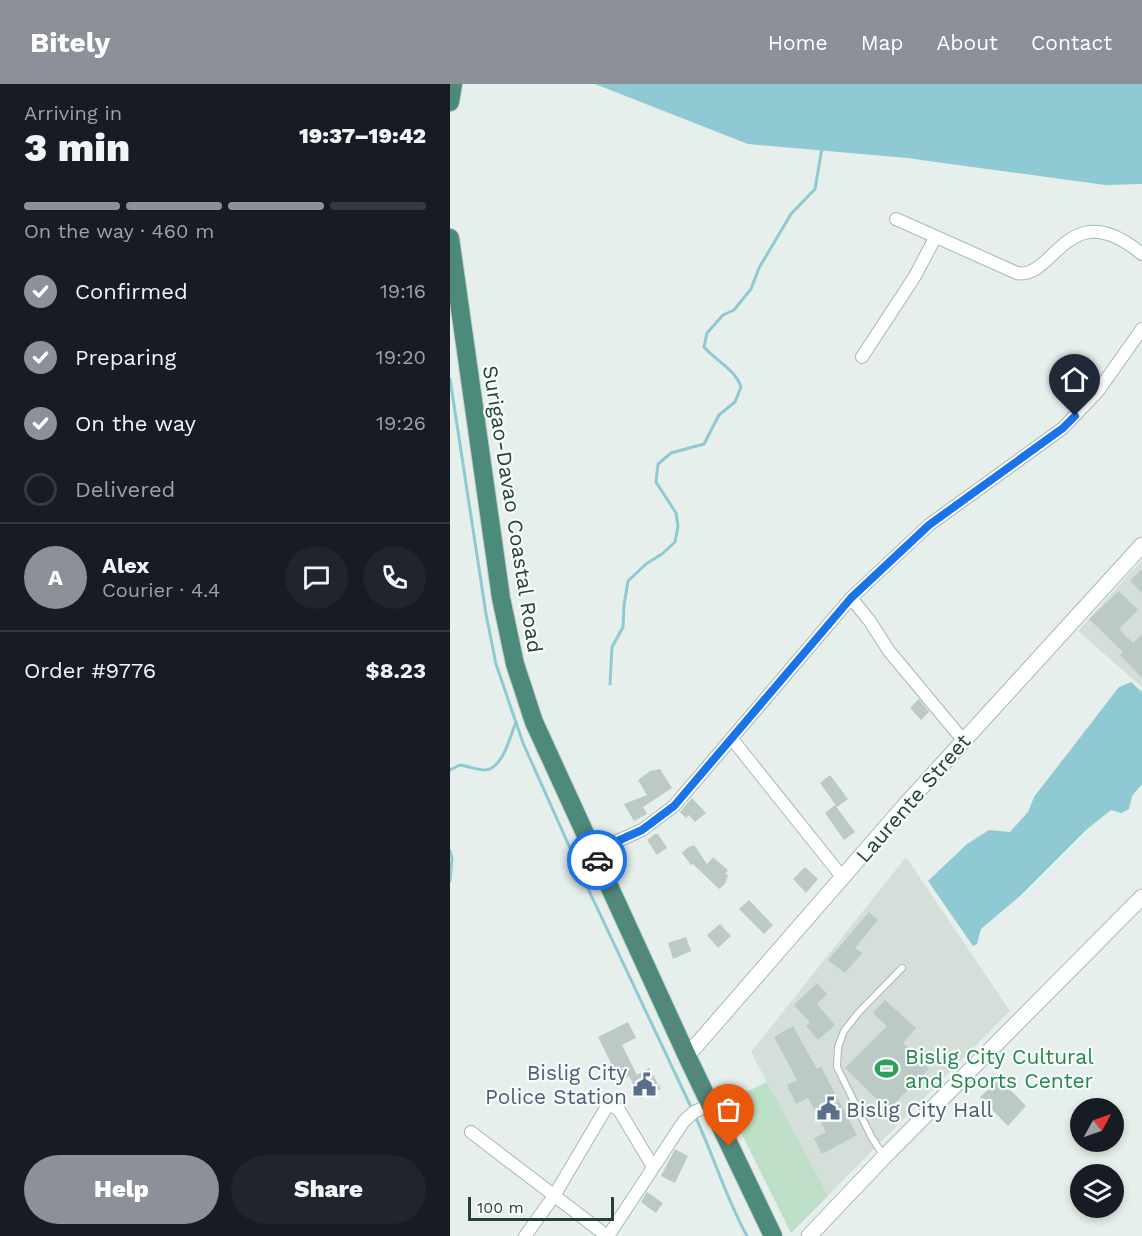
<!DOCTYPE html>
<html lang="en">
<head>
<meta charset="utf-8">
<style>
  :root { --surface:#171b24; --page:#20242c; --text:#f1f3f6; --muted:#9ea1a6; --line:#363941; --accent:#8c9099 }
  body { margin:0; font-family:"Work Sans",sans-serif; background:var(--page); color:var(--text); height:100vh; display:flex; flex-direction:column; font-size:22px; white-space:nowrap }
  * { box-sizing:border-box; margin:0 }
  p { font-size:20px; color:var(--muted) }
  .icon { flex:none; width:33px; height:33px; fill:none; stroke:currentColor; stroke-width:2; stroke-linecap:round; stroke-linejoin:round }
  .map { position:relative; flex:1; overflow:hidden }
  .side { display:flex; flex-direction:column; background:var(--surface); width:450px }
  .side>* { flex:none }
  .needle { width:39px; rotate:50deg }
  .fabs { position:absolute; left:620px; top:1014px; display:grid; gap:12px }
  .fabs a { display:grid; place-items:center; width:54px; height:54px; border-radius:50%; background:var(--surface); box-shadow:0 3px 9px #0003; font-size:30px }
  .scale { position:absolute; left:18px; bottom:15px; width:146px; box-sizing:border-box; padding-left:6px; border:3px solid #24423a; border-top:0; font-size:16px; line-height:21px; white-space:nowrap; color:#24423a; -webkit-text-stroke:4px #f7fbf9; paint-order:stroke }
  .pin { position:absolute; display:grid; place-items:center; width:51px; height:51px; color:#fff; margin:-62px -26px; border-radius:50% 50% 50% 0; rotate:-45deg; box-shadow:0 0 6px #0007 }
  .pin .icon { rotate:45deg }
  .courier { position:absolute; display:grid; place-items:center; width:60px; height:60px; margin:-30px; border:4px solid #1a73e8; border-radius:50%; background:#fff; color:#222; box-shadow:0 2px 8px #0007 }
  .overview em { font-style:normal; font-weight:800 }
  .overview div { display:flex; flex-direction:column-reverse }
  .overview { display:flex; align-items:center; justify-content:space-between; height:102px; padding:0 24px }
  h1 { font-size:39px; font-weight:800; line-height:45px }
  .bar { display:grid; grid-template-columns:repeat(4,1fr); gap:9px 6px; align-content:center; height:72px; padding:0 24px }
  .bar i { height:8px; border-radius:4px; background:var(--line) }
  .bar .active { background:var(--accent) }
  .bar p { grid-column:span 4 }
  .line { display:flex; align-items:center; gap:15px; padding:0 24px; border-top:2px solid var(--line) }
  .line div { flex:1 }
  .round { display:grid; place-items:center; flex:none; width:63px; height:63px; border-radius:32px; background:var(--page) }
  ol { padding:0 24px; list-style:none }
  li { display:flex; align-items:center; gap:18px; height:66px }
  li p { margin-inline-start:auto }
  li .icon { padding:6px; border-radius:50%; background:var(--accent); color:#fff; stroke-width:4 }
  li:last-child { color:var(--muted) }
  li i { width:33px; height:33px; border:3px solid var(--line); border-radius:50% }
  .button { display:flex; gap:12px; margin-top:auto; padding:12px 24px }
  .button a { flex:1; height:69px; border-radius:36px; background:var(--accent); color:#fff; font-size:24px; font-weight:800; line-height:69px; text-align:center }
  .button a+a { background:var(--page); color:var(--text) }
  header { display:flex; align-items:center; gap:36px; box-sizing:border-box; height:84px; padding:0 30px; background:var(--accent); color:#fff }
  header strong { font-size:28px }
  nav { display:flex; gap:33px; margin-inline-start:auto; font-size:21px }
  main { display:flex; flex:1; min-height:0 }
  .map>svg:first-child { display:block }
  .built { fill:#d4dfda }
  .green { fill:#bfe0c8 }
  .water { fill:#8ec9d4 }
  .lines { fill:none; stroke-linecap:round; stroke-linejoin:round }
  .stream { stroke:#8ec9d4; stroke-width:3 }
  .building { fill:#bbcac4 }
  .service-casing { stroke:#a8b8b2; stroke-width:8 }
  .minor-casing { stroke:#a8b8b2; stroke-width:14 }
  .tertiary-casing { stroke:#a8b8b2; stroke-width:17 }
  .trunk-casing { stroke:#c2cac8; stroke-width:20 }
  .service { stroke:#fff; stroke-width:6 }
  .minor { stroke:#fff; stroke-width:12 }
  .tertiary { stroke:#fff; stroke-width:15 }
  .trunk { stroke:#4c8a7c; stroke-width:18 }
  .done { stroke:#687f78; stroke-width:6; stroke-dasharray:0 10.8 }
  .route { stroke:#1a73e8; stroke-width:8 }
  .labels { text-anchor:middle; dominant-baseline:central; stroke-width:4.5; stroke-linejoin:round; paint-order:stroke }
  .street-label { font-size:21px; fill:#24423a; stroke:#f7fbf9 }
  .leisure-label { font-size:21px; fill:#27864d; stroke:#f7fbf9; text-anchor:start }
  .service-label { font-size:21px; fill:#4e5e75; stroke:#f7fbf9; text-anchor:end }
</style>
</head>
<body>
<header>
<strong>Bitely</strong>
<nav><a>Home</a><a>Map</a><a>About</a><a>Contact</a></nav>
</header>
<main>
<section class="side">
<div class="overview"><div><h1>3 min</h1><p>Arriving in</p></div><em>19:37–19:42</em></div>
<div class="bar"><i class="active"></i><i class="active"></i><i class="active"></i><i></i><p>On the way · 460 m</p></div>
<ol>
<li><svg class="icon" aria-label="check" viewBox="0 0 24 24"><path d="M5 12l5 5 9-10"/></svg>Confirmed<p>19:16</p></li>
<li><svg class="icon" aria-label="check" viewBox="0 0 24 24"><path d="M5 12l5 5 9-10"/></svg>Preparing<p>19:20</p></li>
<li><svg class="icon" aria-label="check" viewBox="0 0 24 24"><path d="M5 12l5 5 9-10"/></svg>On the way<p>19:26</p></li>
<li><i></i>Delivered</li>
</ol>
<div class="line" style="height:108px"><b class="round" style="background:var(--accent);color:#fff">A</b><div><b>Alex</b><p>Courier · 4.4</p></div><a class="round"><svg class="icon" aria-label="chat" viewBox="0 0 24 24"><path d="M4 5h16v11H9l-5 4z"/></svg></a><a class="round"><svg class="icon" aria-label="phone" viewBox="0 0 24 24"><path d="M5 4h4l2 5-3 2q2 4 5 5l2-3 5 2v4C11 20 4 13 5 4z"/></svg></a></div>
<div class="line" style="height:78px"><div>Order #9776</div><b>$8.23</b></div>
<div class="button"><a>Help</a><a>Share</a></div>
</section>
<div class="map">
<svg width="692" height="1152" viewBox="0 0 692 1152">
  <rect width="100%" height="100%" fill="#e6efeb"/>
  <g class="built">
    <polygon points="692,476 692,603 628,547"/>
    <polygon points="456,773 560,927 341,1149 276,1018 317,998 301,968"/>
  </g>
  <polygon class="green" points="317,998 378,1112 341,1149 276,1018"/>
  <g class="water">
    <polygon points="145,0 692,0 692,100 655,101 457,74 298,60"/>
    <polygon points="681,598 692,608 692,700 682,712 679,725 671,729 661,726 636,746 570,812 531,845 527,860 523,862 478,797 517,760 539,746 560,748 578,728 584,713 669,603"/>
  </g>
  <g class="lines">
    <g class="stream">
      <polyline points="0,295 36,530 46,580 73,659 141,811 241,1023"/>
      <path d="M160,600L162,563L173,543L174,521L178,497L196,480L212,470L225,458L228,442L226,429L206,398L208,380L221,369L254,360L269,331L285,318L291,303C285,285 266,277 254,263L257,249L273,231L284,226L301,205L309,184L341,130L365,105L372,64"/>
      <path d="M0,686L10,681C18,682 27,686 35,686C53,685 60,652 66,638"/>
      <polyline points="0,767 2,774 0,797"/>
      <path d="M246,1034C264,1073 276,1114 297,1152"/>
    </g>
  </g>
  <g class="building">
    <polygon points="692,485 692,509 680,497"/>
    <polygon points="669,507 688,526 669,545 683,559 692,550 692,594 670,571 673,568 639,535"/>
    <polygon points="469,615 479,628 471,636 460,624"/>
    <polygon points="210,685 222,704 193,723 197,730 184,737 174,720 197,711 188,696 200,687"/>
    <polygon points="380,691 398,715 387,723 370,699"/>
    <polygon points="242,714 256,729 245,738 239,731 236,734 230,728"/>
    <polygon points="385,721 405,748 394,756 375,729"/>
    <polygon points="205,750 208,750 217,764 207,771 197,756"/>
    <polygon points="244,761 257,780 263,773 278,786 275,790 278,791 275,800 269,805 243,780 241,781 232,769 237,764"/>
    <polygon points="355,783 368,795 356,809 343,795"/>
    <polygon points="299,816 323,841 314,850 289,825"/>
    <polygon points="419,828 428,836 405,864 412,869 395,889 378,876"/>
    <polygon points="270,840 281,852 268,864 257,851"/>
    <polygon points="236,853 241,867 223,875 218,859"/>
    <polygon points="367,899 377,910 367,920 385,941 368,956 356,942 360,938 344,921"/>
    <polygon points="435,916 466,944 453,959 479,985 438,1026 395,984 437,942 423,929"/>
    <polygon points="178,938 186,954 172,961 187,991 199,984 211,1005 191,1015 179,992 170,997 148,953"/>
    <polygon points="343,942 367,985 371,983 407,1051 372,1070 364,1054 376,1048 358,1014 346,1020 337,1001 347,996 324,953"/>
    <polygon points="550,995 576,1022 558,1042 530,1013"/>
    <polygon points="225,1065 238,1072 225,1099 211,1092"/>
    <polygon points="197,1108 213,1119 206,1129 191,1118"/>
  </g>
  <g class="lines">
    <defs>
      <polyline id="service" points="434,1072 422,1054 387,983 388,963 394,947 409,928 452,884"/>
      <g id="minor">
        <path d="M446,135L567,189C605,196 617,108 692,170"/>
        <polyline points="412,273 465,192 485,154"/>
        <polyline points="401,514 419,536 439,567 513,656"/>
        <polyline points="282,655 393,794"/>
        <polyline points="143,768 192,746 224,722 401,514 479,441 613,344 648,307 692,245"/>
        <polyline points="21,1048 157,1152"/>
        <polyline points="75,1152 104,1112 156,1024 160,1021 169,1026 203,1083"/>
        <polyline points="158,1152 234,1037 244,1028 260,1021"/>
      </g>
      <g id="tertiary">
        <polyline points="237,972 457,719 692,461"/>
        <polyline points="359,1152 434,1073 692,813"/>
      </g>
      <g id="trunk">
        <polyline points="0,18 3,0"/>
        <polyline points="0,154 51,514 65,580 84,638 237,972 323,1152"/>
      </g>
    </defs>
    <use href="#service" class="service-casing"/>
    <use href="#minor" class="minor-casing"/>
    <use href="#tertiary" class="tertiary-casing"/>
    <use href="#trunk" class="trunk-casing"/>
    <use href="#service" class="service"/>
    <use href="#minor" class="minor"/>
    <use href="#tertiary" class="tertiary"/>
    <use href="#trunk" class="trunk"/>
  </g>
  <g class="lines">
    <polyline class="done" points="147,776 279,1062"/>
    <polyline class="route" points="147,776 143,768 192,746 224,722 401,514 479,441 613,344 625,332"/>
  </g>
  <defs>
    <symbol id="stadium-bare" viewBox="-9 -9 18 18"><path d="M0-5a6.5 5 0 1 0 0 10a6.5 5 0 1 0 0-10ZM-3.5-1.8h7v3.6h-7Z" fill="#2e9e5b" stroke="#f7fbf9" stroke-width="2.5" paint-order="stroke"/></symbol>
    <symbol id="civic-bare" viewBox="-9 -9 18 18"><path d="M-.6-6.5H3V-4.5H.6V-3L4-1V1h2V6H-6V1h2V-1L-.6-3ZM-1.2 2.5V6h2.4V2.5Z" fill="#5c6f8a" stroke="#f7fbf9" stroke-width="2.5" paint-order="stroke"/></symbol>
  </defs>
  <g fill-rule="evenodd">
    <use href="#stadium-bare" x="420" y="968" width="33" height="33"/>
    <use href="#civic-bare" x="178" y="984" width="33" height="33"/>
    <use href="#civic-bare" x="362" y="1008" width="33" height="33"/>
  </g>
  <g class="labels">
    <g class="street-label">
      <text transform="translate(63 425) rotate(81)">Surigao-Davao Coastal Road</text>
      <text transform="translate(463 714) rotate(-49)">Laurente Street</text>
    </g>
    <g class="leisure-label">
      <text x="455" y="972">Bislig City Cultural<tspan x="455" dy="24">and Sports Center</tspan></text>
    </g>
    <g class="service-label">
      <text x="177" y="988">Bislig City<tspan x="177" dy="24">Police Station</tspan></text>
      <text x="396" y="1025" text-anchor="start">Bislig City Hall</text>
    </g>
  </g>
</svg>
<div class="fabs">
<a><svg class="needle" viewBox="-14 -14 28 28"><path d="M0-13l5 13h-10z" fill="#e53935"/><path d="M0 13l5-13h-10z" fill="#9ea1a6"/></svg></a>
<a><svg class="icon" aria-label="layers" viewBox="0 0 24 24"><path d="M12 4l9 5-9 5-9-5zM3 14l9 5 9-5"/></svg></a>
</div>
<div class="scale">100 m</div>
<div class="pin" style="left:279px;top:1062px;background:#ea580c"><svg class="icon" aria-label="bag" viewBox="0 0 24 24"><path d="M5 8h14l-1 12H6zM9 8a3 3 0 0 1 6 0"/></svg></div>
<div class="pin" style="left:625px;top:332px;background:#1f2937"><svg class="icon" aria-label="home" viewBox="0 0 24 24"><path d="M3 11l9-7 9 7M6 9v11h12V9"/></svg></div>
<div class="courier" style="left:147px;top:776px"><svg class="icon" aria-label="car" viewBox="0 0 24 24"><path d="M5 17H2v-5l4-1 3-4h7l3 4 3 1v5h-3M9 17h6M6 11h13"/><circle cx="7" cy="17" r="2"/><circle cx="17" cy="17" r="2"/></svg></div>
</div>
</main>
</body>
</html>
